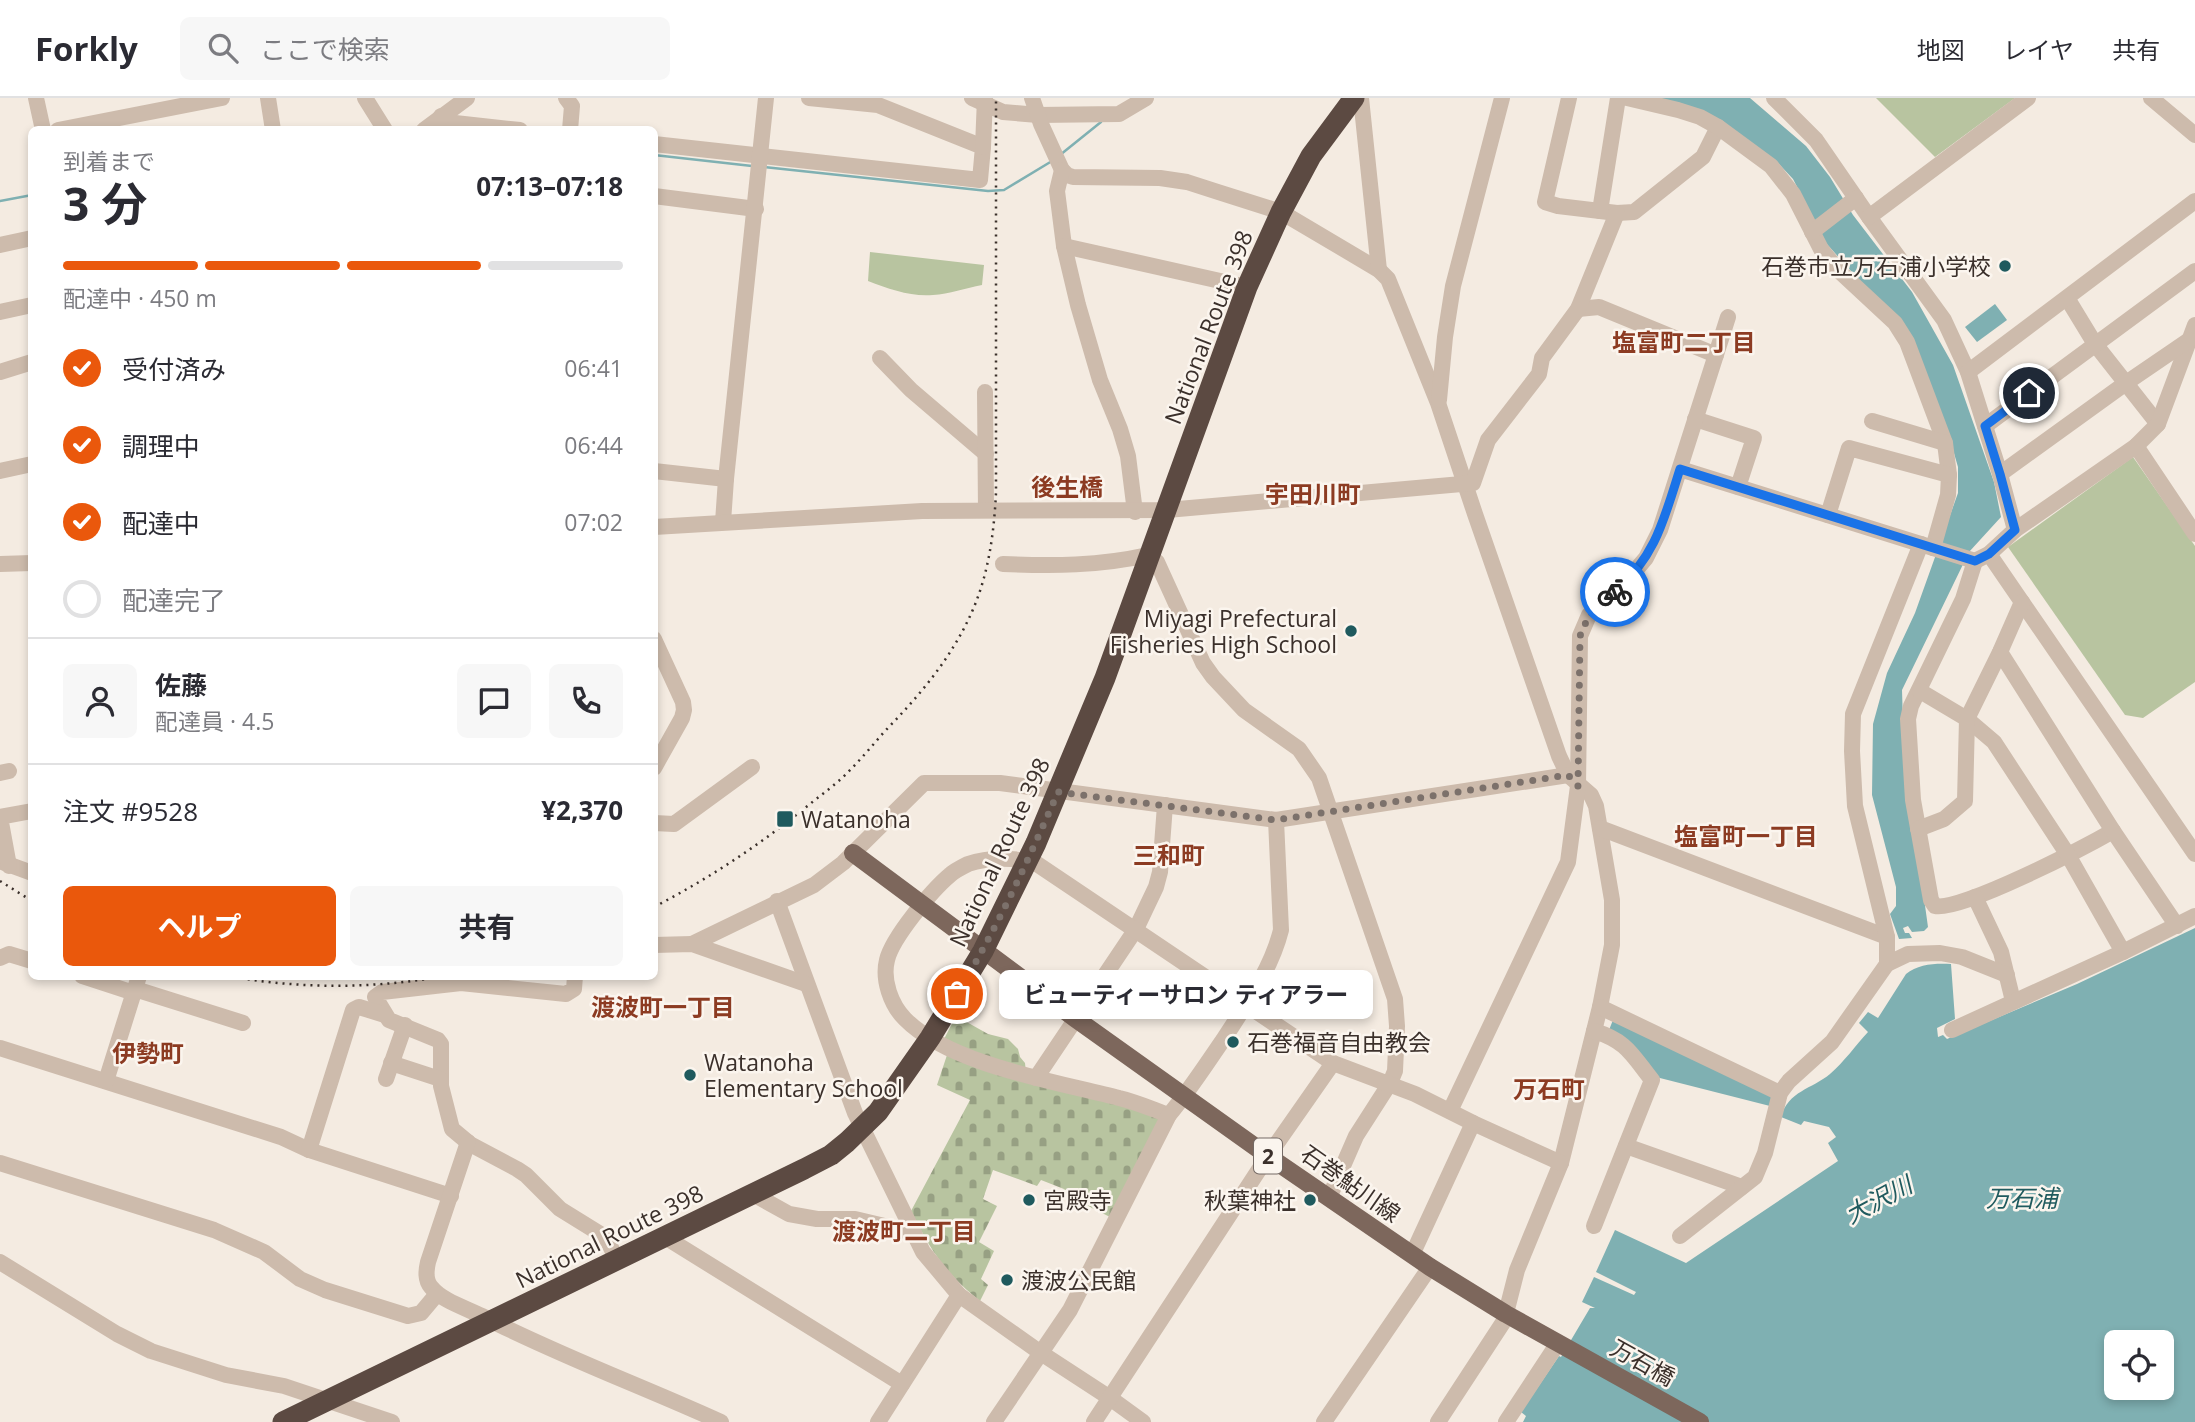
<!DOCTYPE html>
<html lang="ja">
<head>
<meta charset="utf-8">
<style>
  :root { --surface:#fff; --page:#f7f7f7; --text:#2b2b33; --muted:#7c7c81; --line:#e1e1e2; --accent:#ea580c }
  body { margin:0; font-family:"Open Sans","Noto Sans JP",sans-serif; background:var(--page); color:var(--text); height:100vh; display:flex; flex-direction:column; font-size:26px; white-space:nowrap }
  * { box-sizing:border-box; margin:0 }
  p { font-size:23px; color:var(--muted) }
  .icon { flex:none; width:38px; height:38px; fill:none; stroke:currentColor; stroke-width:2; stroke-linecap:round; stroke-linejoin:round }
  .map { position:relative; flex:1; overflow:hidden }
  .side { position:absolute; left:28px; top:28px; width:630px; height:854px; display:flex; flex-direction:column; background:var(--surface); border-radius:10px; box-shadow:0 4px 10px #0003 }
  .side>* { flex:none }
  .tools { position:absolute; left:2104px; top:1232px; display:grid; gap:14px }
  .tools a { display:grid; place-items:center; width:70px; height:70px; border-radius:10px; background:var(--surface); box-shadow:0 4px 10px #0003; font-size:35px }
  .pin { position:absolute; display:grid; place-items:center; width:60px; height:60px; color:#fff; margin:-30px; border:4px solid #fff; border-radius:50%; box-shadow:0 2px 7px #0007 }
  .courier { position:absolute; display:grid; place-items:center; width:70px; height:70px; margin:-35px; border:5px solid #1a73e8; border-radius:50%; background:#fff; color:#222; box-shadow:0 2px 9px #0007 }
  .bubble { position:absolute; height:49px; border-radius:10px; background:var(--surface); box-shadow:0 4px 10px #0003; font-size:23px; font-weight:700; line-height:49px; text-align:center }
  .head em { font-style:normal; font-weight:700 }
  .head div { display:flex; flex-direction:column-reverse }
  .head { display:flex; align-items:center; justify-content:space-between; height:119px; padding:0 35px }
  h1 { font-size:46px; font-weight:700; line-height:52px }
  .bar { display:grid; grid-template-columns:repeat(4,1fr); gap:10px 7px; align-content:center; height:84px; padding:0 35px }
  .bar i { height:9px; border-radius:5px; background:var(--line) }
  .bar .current { background:var(--accent) }
  .bar p { grid-column:span 4 }
  .line { display:flex; align-items:center; gap:18px; padding:0 35px; border-top:2px solid var(--line) }
  .line div { flex:1 }
  .round { display:grid; place-items:center; flex:none; width:74px; height:74px; border-radius:10px; background:var(--page) }
  ol { padding:0 35px; list-style:none }
  li { display:flex; align-items:center; gap:21px; height:77px }
  li p { margin-inline-start:auto }
  li .icon { padding:7px; border-radius:50%; background:var(--accent); color:#fff; stroke-width:4 }
  li:last-child { color:var(--muted) }
  li i { width:38px; height:38px; border:4px solid var(--line); border-radius:50% }
  .action { display:flex; gap:14px; margin-top:auto; padding:14px 35px }
  .action a { flex:1; height:80px; border-radius:10px; background:var(--accent); color:#fff; font-size:28px; font-weight:700; line-height:80px; text-align:center }
  .action a+a { background:var(--page); color:var(--text) }
  header { display:flex; align-items:center; gap:42px; box-sizing:border-box; height:98px; padding:0 35px; background:var(--surface); border-bottom:2px solid var(--line) }
  header strong { font-size:33px }
  nav { display:flex; gap:38px; margin-inline-start:auto; font-size:24px }
  .search { width:490px; height:63px; background:var(--page); display:flex; align-items:center; gap:18px; box-sizing:border-box; padding:0 24px; border-radius:10px; color:var(--muted); font-size:26px }
  .map>svg:first-child { display:block }
  .cemetery { fill:url(#cemetery-stones) }
  .green { fill:#b8c4a0 }
  .water { fill:#7fb0b2; fill-rule:evenodd }
  .lines { fill:none; stroke-linecap:round; stroke-linejoin:round }
  .stream { stroke:#7fb0b2; stroke-width:2.5 }
  .minor { stroke:#cdbbac; stroke-width:16 }
  .major { stroke:#7d675c; stroke-width:18 }
  .highway { stroke:#5c4a42; stroke-width:21 }
  .rail { stroke:#3b302b; stroke-width:2.5; stroke-dasharray:2 5; stroke-linecap:butt }
  .done { stroke:#7c716b; stroke-width:7; stroke-dasharray:0 12.6 }
  .route { stroke:#1a73e8; stroke-width:9 }
  .poi-dot { fill:#1f5a5e; stroke:#fbf5ee; stroke-width:2.5 }
  .labels { text-anchor:middle; dominant-baseline:central; stroke-width:5; stroke-linejoin:round; paint-order:stroke }
  .shield { fill:#fbf5ee; stroke:#756b66; stroke-width:2 }
  .shield-label { font-size:21px; font-weight:bold; fill:#3b302b }
  .poi-label { font-size:23px; fill:#3b302b; stroke:#fbf5ee; text-anchor:start }
  .street-label { font-size:23px; fill:#3b302b; stroke:#fbf5ee }
  .neighbourhood-label { font-size:24px; font-weight:bold; fill:#8c3b22; stroke:#fbf5ee }
  .water-label { font-size:24px; font-style:italic; fill:#1f5a5e; stroke:#fbf5ee }
</style>
</head>
<body>
<header>
<strong>Forkly</strong>
<div class="search"><svg class="icon" aria-label="search" viewBox="0 0 24 24"><circle cx="10" cy="10" r="6"/><path d="M15 15l6 6"/></svg>ここで検索</div>
<nav><a>地図</a><a>レイヤ</a><a>共有</a></nav>
</header>
<div class="map">
<svg width="2195" height="1324" viewBox="0 0 2195 1324">
  <defs>
    <pattern id="cemetery-stones" width="16" height="16" patternUnits="userSpaceOnUse" patternTransform="scale(1.75)"><rect width="16" height="16" fill="#b8c4a0"/><path d="M2 7V4a2 2 0 0 1 4 0v3zM10 15v-3a2 2 0 0 1 4 0v3z" fill="#97a083"/></pattern>
  </defs>
  <rect width="100%" height="100%" fill="#f4ebe1"/>
  <g class="cemetery">
    <polygon points="956,918 988,936 1008,941 1018,951 1020,959 1025,965 1026,975 943,943"/>
    <path d="M948,954L1163,1018L1112,1120L1062,1095L1064,1091L1041,1082L1037,1088L993,1072L983,1101L997,1108L979,1144L994,1153L981,1181L988,1187L980,1203C945,1175 931,1153 911,1113L970,1002L937,987Z"/>
  </g>
  <g class="green">
    <polygon points="1876,0 2015,0 1935,59"/>
    <path d="M870,154L984,167L982,187C966,190 949,196 933,197C911,199 889,191 868,183Z"/>
    <polygon points="2133,359 2195,448 2195,584 2143,620 2125,617 2008,449"/>
  </g>
  <g class="water">
    <polygon points="1659,0 1750,0 1806,48 1830,79 1853,117 1912,194 1953,267 1994,384 2001,419 1969,454 1902,592 1904,657 1928,829 1924,833 1912,834 1908,828 1903,830 1905,835 1909,835 1912,840 1899,841 1890,816 1896,808 1896,789 1872,697 1873,626 1887,575 1915,515 1958,395 1958,369 1949,338 1910,239 1817,135 1808,110 1793,81 1776,63"/>
    <polygon points="1995,206 2007,222 1977,244 1965,229"/>
    <path d="M2195,830V1324H1523L1526,1318L1521,1314L1559,1258L1561,1259L1590,1210H1595L1582,1204L1594,1179L1634,1197L1636,1194L1596,1174L1615,1132L1686,1165L1838,1063L1828,1045L1836,1039L1829,1029L1804,1023L1801,1027L1781,1019C1788,993 1812,991 1830,976C1844,964 1856,947 1868,934L1859,925L1868,914L1878,920L1906,876C1918,866 1936,865 1951,866L1955,921L1937,930L1938,939L1943,937L1947,941L2077,886ZM2116,1244H2161V1290H2116Z"/>
    <polygon points="1613,922 1774,996 1770,1008 1656,979 1609,932"/>
  </g>
  <g class="lines">
    <g class="stream">
      <polyline points="364,32 374,29"/>
      <polyline points="654,57 752,68"/>
      <polyline points="1060,57 1101,24"/>
      <polyline points="764,69 988,93 1004,92 1052,63"/>
      <polyline points="0,103 32,97"/>
    </g>
    <g class="minor">
      <polyline points="36,0 43,32"/>
      <polyline points="268,0 273,32"/>
      <polyline points="365,0 385,32"/>
      <polyline points="566,0 572,8 570,32"/>
      <polyline points="972,0 1003,14 1038,17 1119,16 1146,0"/>
      <polyline points="1032,0 1041,26 1062,72 1067,77 1073,79 1160,80 1187,84 1218,94 1281,114 1379,172 1388,181 1438,305 1475,416 1559,658 1568,677 1591,697 1596,708 1612,802 1612,847 1600,909 1561,1065 1517,1172 1504,1223 1438,1324"/>
      <polyline points="1361,0 1379,172"/>
      <polyline points="1569,0 1545,104 1558,108 1600,113 1617,115 1634,114 1703,59 1718,29"/>
      <polyline points="1627,0 1678,12 1700,19 1718,29 1771,68 1793,96 1821,151 1838,172 1895,225 1907,244 1945,345 1949,377 1948,397 1933,450"/>
      <polyline points="1774,0 1816,42 1869,119 1944,222 1968,274 2000,376 2015,432"/>
      <polyline points="2151,0 2195,37"/>
      <polyline points="441,18 455,25 520,32"/>
      <polyline points="58,32 222,0"/>
      <polyline points="424,32 467,0"/>
      <polyline points="654,46 980,82 983,49 878,7 809,0"/>
      <polyline points="983,49 985,0"/>
      <polyline points="1062,72 1057,93 1064,148 1078,207 1100,282 1120,331 1128,358 1135,414"/>
      <polyline points="654,98 756,111"/>
      <polyline points="1600,113 1618,0"/>
      <polyline points="1869,119 2028,0"/>
      <polyline points="1812,134 1856,100"/>
      <polyline points="0,147 32,140"/>
      <polyline points="1064,148 1247,189"/>
      <polyline points="2067,200 2095,246 2158,326"/>
      <polyline points="1578,211 1599,209 1716,257"/>
      <polyline points="0,214 32,207"/>
      <polyline points="880,260 911,292 986,356"/>
      <polyline points="0,274 32,264"/>
      <polyline points="1968,274 2195,103"/>
      <polyline points="985,294 986,412"/>
      <polyline points="1439,302 1445,239 1453,188 1502,0"/>
      <polyline points="1695,321 1754,340 1738,389"/>
      <polyline points="1872,323 1945,345"/>
      <polyline points="1985,328 2195,173"/>
      <polyline points="2136,348 2195,436"/>
      <polyline points="1680,371 1975,463 1989,456 2015,432 2136,348 2158,326 2195,227"/>
      <polyline points="0,373 32,366"/>
      <polyline points="654,373 726,381"/>
      <polyline points="2000,376 2126,285 2189,242"/>
      <polyline points="1828,417 1849,350 1949,377"/>
      <polyline points="723,424 726,381 766,0"/>
      <polyline points="654,429 922,413 1167,412 1473,385 1488,342 1539,276 1542,260 1578,211 1617,115"/>
      <polyline points="1989,456 2195,756"/>
      <path d="M1975,463L1963,501L1911,608L1908,621L1913,702L1931,802L1935,808C1960,814 2085,749 2113,733"/>
      <polyline points="0,466 32,465"/>
      <path d="M1003,466C1053,468 1099,468 1148,457L1157,464L1203,565L1213,579L1244,612L1299,651L1319,680L1395,901L1397,928L1395,973L1390,985L1356,1038L1329,1100"/>
      <polyline points="654,541 683,604 684,612 682,620 654,670"/>
      <polyline points="2000,554 2113,733 2177,828"/>
      <polyline points="1920,593 1967,621 1994,644 2068,757 2123,854"/>
      <polyline points="0,675 9,673"/>
      <polyline points="654,725 674,726 752,669"/>
      <polyline points="1600,730 1887,839"/>
      <polyline points="1918,731 1944,721 1965,703 1967,621 2000,554 2022,504"/>
      <polyline points="2,764 32,775"/>
      <polyline points="9,768 0,719 32,713"/>
      <polyline points="1975,799 2001,854 2013,903"/>
      <polyline points="777,803 855,1015 923,1154 959,1197 1041,1255 1110,1300 1143,1324"/>
      <polyline points="692,846 814,787 843,765 924,685 1000,685 1276,722 1568,677"/>
      <polyline points="654,847 692,846 806,886"/>
      <polyline points="0,860 9,856 32,863"/>
      <polyline points="1887,866 1908,856 1940,855 1962,859 2007,877"/>
      <polyline points="82,878 134,895"/>
      <polyline points="575,878 574,891 566,896 461,885 382,894 375,899 389,922 438,942 441,946 441,988 452,1031 470,1046 517,1071 526,1077 560,1111 602,1137 608,1143 617,1163"/>
      <polyline points="135,891 243,925"/>
      <polyline points="1600,909 1780,995"/>
      <polyline points="1952,932 2123,854 2195,818"/>
      <polyline points="0,950 281,1039 309,1052 451,1098"/>
      <polyline points="391,965 440,981"/>
      <polyline points="1036,980 1136,831 1156,789 1160,774 1165,707"/>
      <polyline points="386,981 405,927"/>
      <polyline points="106,983 139,878"/>
      <polyline points="1450,1013 1568,764 1578,688 1580,538 1589,517 1624,486 1646,460 1660,432 1728,219"/>
      <path d="M1169,1017C1152,1011 1136,1004 1119,1000C1058,984 950,967 905,921C891,907 882,882 887,862C892,840 932,792 950,777C954,773 962,769 968,766C988,759 1017,759 1037,766L1333,965L1415,996L1473,1025L1561,1065"/>
      <path d="M468,1044L428,1164C426,1173 425,1182 431,1189C442,1203 466,1210 482,1218C560,1258 642,1288 721,1324"/>
      <polyline points="1626,1048 1742,1089"/>
      <polyline points="309,1052 353,912 359,909 385,917"/>
      <polyline points="0,1065 214,1132 264,1154 300,1181 325,1192 408,1218 421,1215 437,1196"/>
      <polyline points="753,1096 789,1116 817,1121 855,1121 914,1135"/>
      <path d="M1594,1128L1652,982C1632,957 1627,943 1594,933"/>
      <polyline points="1680,1138 1755,1079 1765,1055 1780,995 1789,983 1832,944 1887,866 1887,839 1855,708 1852,653 1853,616 1921,446"/>
      <polyline points="665,1139 902,1286"/>
      <polyline points="1412,1157 1473,1025"/>
      <polyline points="0,1164 117,1236 151,1253 226,1277 284,1288 392,1324"/>
      <polyline points="878,1324 959,1197"/>
      <path d="M994,1324L1070,1212L1169,1017C1189,993 1205,968 1223,942C1245,908 1271,872 1281,832L1276,722"/>
      <polyline points="1094,1324 1268,1058 1333,965"/>
      <polyline points="1324,1324 1430,1169"/>
      <polyline points="1506,1324 1558,1245"/>
    </g>
    <polyline class="major" points="853,755 1076,921 1268,1058 1430,1169 1506,1216 1700,1324"/>
    <polyline class="highway" points="283,1324 804,1071 831,1057 847,1044 878,1014 930,940 983,853 1036,745 1105,580 1247,189 1281,114 1311,58 1354,0"/>
    <g class="rail">
      <polyline points="0,783 32,803"/>
      <path d="M654,809C708,781 758,748 805,710C817,700 830,691 842,680C857,666 871,649 885,633C921,596 954,557 974,509C989,473 994,434 996,395V0"/>
      <path d="M227,878C300,891 372,891 445,878"/>
    </g>
  </g>
  <g class="lines">
    <path class="done" d="M957,896C996,832 1028,763 1058,694L1276,722L1568,677L1578,688L1580,538L1589,517L1615,494"/>
    <path class="route" d="M1615,494C1656,458 1664,421 1680,371L1975,463L1989,456L2015,432L2000,376L1985,328L2029,295"/>
  </g>
  <g class="poi-dot">
    <circle cx="2005" cy="168" r="7"/>
    <circle cx="1351" cy="533" r="7"/>
    <rect x="776" y="712" width="18" height="18" rx="3.5"/>
    <circle cx="1233" cy="944" r="7"/>
    <circle cx="690" cy="977" r="7"/>
    <circle cx="1029" cy="1102" r="7"/>
    <circle cx="1310" cy="1102" r="7"/>
    <circle cx="1007" cy="1182" r="7"/>
  </g>
  <g class="labels">
    <rect class="shield" x="1254" y="1040.5" width="28" height="35" rx="5"/>
    <g class="shield-label">
      <text x="1268" y="1058">2</text>
    </g>
    <g class="poi-label">
      <text x="1991" y="168" text-anchor="end">石巻市立万石浦小学校</text>
      <text x="1337" y="520" text-anchor="end">Miyagi Prefectural<tspan x="1337" dy="26">Fisheries High School</tspan></text>
      <text x="801" y="721">Watanoha</text>
      <text x="1247" y="944">石巻福音自由教会</text>
      <text x="704" y="964">Watanoha<tspan x="704" dy="26">Elementary School</tspan></text>
      <text x="1043" y="1102">宮殿寺</text>
      <text x="1296" y="1102" text-anchor="end">秋葉神社</text>
      <text x="1021" y="1182">渡波公民館</text>
    </g>
    <g class="street-label">
      <text transform="translate(1208 229) rotate(-69)">National Route 398</text>
      <text transform="translate(999 754) rotate(-65)">National Route 398</text>
      <text transform="translate(1351 1085) rotate(35)">石巻鮎川線</text>
      <text transform="translate(609 1138) rotate(-26)">National Route 398</text>
      <text transform="translate(1643 1264) rotate(29)">万石橋</text>
    </g>
    <g class="neighbourhood-label">
      <text x="1684" y="243">塩富町二丁目</text>
      <text x="1067" y="388">後生橋</text>
      <text x="1313" y="395">宇田川町</text>
      <text x="1746" y="737">塩富町一丁目</text>
      <text x="1169" y="756">三和町</text>
      <text x="663" y="908">渡波町一丁目</text>
      <text x="148" y="954">伊勢町</text>
      <text x="1549" y="990">万石町</text>
      <text x="904" y="1132">渡波町二丁目</text>
    </g>
    <g class="water-label">
      <text x="2022" y="1099">万石浦</text>
      <text transform="translate(1878 1101) rotate(-28)">大沢川</text>
    </g>
  </g>
</svg>
<div class="tools">
<a><svg class="icon" aria-label="locate" viewBox="0 0 24 24"><circle cx="12" cy="12" r="6"/><path d="M12 2v4M12 18v4M2 12h4M18 12h4"/></svg></a>
</div>
<div class="pin" style="left:957px;top:896px;background:#ea580c"><svg class="icon" aria-label="bag" viewBox="0 0 24 24"><path d="M5 8h14l-1 12H6zM9 8a3 3 0 0 1 6 0"/></svg></div>
<div class="pin" style="left:2029px;top:295px;background:#1f2937"><svg class="icon" aria-label="home" viewBox="0 0 24 24"><path d="M3 11l9-7 9 7M6 9v11h12V9"/></svg></div>
<div class="courier" style="left:1615px;top:494px"><svg class="icon" aria-label="bike" viewBox="0 0 24 24"><circle cx="6" cy="16" r="4"/><circle cx="18" cy="16" r="4"/><path d="M6 16l4-8h5l3 8M10 8l3 8H6M13 5h3"/></svg></div>
<div class="bubble" style="left:999px;top:872px;width:374px">ビューティーサロン ティアラー</div>
<section class="side">
<div class="head"><div><h1>3 分</h1><p>到着まで</p></div><em>07:13–07:18</em></div>
<div class="bar"><i class="current"></i><i class="current"></i><i class="current"></i><i></i><p>配達中 · 450 m</p></div>
<ol>
<li><svg class="icon" aria-label="check" viewBox="0 0 24 24"><path d="M5 12l5 5 9-10"/></svg>受付済み<p>06:41</p></li>
<li><svg class="icon" aria-label="check" viewBox="0 0 24 24"><path d="M5 12l5 5 9-10"/></svg>調理中<p>06:44</p></li>
<li><svg class="icon" aria-label="check" viewBox="0 0 24 24"><path d="M5 12l5 5 9-10"/></svg>配達中<p>07:02</p></li>
<li><i></i>配達完了</li>
</ol>
<div class="line" style="height:126px"><a class="round"><svg class="icon" aria-label="person" viewBox="0 0 24 24"><circle cx="12" cy="8" r="4"/><path d="M4 21q1-7 8-7t8 7"/></svg></a><div><b>佐藤</b><p>配達員 · 4.5</p></div><a class="round"><svg class="icon" aria-label="chat" viewBox="0 0 24 24"><path d="M4 5h16v11H9l-5 4z"/></svg></a><a class="round"><svg class="icon" aria-label="phone" viewBox="0 0 24 24"><path d="M5 4h4l2 5-3 2q2 4 5 5l2-3 5 2v4C11 20 4 13 5 4z"/></svg></a></div>
<div class="line" style="height:91px"><div>注文 #9528</div><b>¥2,370</b></div>
<div class="action"><a>ヘルプ</a><a>共有</a></div>
</section>
</div>
</body>
</html>
